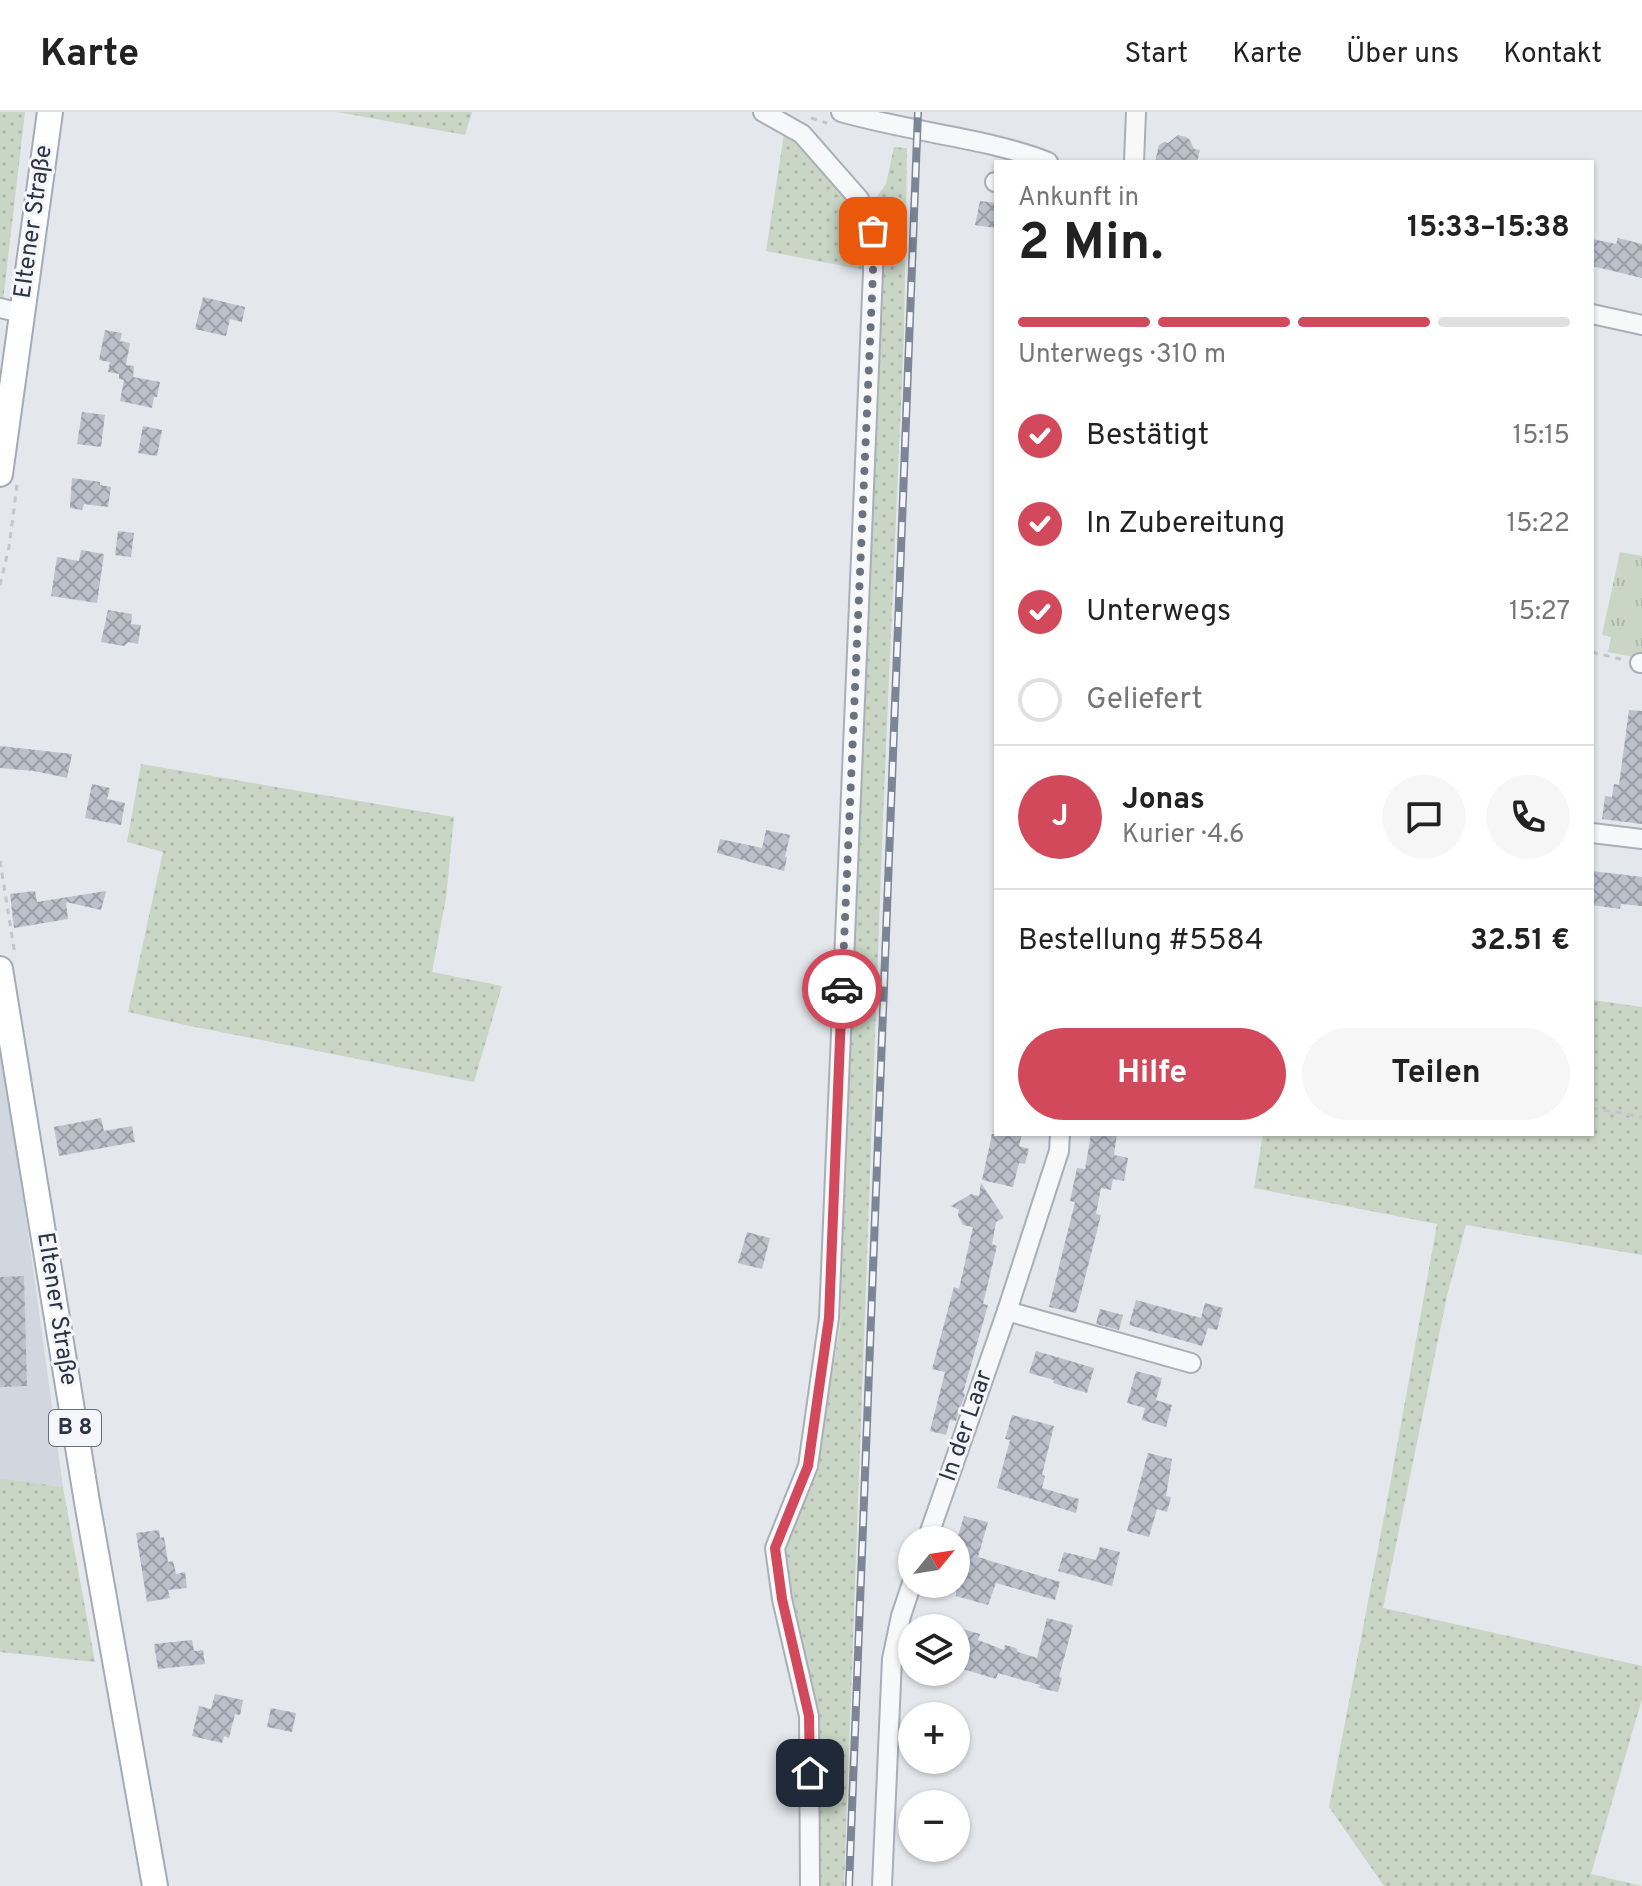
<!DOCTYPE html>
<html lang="de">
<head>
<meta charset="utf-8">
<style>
  :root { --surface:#fff; --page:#f6f6f6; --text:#222; --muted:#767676; --line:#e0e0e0; --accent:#d1495b }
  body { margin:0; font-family:Overpass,sans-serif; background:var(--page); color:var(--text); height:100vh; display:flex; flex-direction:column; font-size:30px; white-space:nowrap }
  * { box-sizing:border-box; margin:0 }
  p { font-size:26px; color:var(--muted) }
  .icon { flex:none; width:44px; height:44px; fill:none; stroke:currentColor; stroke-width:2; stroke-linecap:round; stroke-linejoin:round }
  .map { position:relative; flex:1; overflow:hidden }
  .details { position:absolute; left:994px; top:48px; width:600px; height:976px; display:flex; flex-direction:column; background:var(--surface); border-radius:0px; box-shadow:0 2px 6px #0004 }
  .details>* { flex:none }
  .needle { width:52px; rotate:60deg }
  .controls { position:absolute; left:898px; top:1414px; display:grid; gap:16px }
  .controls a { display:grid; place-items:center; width:72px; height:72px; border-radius:50%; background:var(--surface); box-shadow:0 2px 6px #0004; font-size:40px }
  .pin { position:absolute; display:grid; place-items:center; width:68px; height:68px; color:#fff; margin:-34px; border-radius:16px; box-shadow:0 4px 12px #0006 }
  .courier { position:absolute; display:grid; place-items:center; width:80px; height:80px; margin:-40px; border:6px solid #d1495b; border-radius:50%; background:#fff; color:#222; box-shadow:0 2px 10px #0007 }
  .headline em { font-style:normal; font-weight:700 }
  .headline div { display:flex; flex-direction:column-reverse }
  .headline { display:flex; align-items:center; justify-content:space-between; height:136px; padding:0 24px }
  h1 { font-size:52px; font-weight:700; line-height:60px }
  .bar { display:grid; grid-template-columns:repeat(4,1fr); gap:12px 8px; align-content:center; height:96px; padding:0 24px }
  .bar i { height:10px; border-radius:6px; background:var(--line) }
  .bar .selected { background:var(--accent) }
  .bar p { grid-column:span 4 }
  .line { display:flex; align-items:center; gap:20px; padding:0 24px; border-top:2px solid var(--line) }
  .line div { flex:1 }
  .round { display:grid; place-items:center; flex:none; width:84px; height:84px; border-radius:42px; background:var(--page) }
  ol { padding:0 24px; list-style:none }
  li { display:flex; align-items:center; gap:24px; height:88px }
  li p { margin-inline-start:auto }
  li .icon { padding:8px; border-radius:50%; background:var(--accent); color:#fff; stroke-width:4 }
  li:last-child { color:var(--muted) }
  li i { width:44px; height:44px; border:4px solid var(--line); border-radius:50% }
  .button { display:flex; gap:16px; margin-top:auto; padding:16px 24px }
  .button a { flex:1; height:92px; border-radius:48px; background:var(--accent); color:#fff; font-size:32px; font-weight:700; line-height:92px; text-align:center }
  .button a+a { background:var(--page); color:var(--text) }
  header { display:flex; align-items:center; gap:48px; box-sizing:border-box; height:112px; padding:0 40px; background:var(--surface); border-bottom:2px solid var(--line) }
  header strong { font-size:38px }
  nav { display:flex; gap:44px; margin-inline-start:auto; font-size:28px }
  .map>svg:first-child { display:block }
  .built { fill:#d2d6de }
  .grass { fill:url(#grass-dots) }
  .park { fill:url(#park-tufts) }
  .building { fill:url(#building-cross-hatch) }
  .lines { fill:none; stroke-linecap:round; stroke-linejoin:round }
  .minor-casing { stroke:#a9aeb7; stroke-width:22 }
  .major-casing { stroke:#a3abb8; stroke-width:28 }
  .path { stroke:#c2c5cb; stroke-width:3; stroke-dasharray:6 6; stroke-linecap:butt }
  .minor { stroke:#f7f8fa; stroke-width:18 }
  .major { stroke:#fff; stroke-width:24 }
  .rail-casing { stroke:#7d8696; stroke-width:8 }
  .rail { stroke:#f4f6f9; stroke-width:5; stroke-dasharray:15; stroke-linecap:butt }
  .done { stroke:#6c737f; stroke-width:8; stroke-dasharray:0 14.4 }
  .route { stroke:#d1495b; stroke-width:10 }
  .labels { text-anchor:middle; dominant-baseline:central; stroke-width:6; stroke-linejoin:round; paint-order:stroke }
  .shield { fill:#f4f6f9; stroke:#676e7b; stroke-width:2 }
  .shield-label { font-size:22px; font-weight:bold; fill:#2b3445 }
  .street-label { font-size:24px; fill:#2b3445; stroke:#f4f6f9 }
</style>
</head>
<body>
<header>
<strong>Karte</strong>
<nav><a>Start</a><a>Karte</a><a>Über uns</a><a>Kontakt</a></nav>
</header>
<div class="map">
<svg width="1642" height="1774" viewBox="0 0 1642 1774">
  <defs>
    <pattern id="grass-dots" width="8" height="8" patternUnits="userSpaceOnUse" patternTransform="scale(2)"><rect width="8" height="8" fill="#c9d6c5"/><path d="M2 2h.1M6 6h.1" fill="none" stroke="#adb8ab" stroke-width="1.8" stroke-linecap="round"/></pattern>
    <pattern id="park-tufts" width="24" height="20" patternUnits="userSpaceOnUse" patternTransform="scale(2)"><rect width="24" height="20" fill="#c9d6c5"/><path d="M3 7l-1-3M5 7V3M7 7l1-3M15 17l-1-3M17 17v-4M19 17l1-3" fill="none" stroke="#adb8ab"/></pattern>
    <pattern id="building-cross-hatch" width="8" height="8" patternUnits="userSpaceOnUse" patternTransform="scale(2)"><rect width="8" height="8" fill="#bbc0ca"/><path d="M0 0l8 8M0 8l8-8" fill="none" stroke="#989da6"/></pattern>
  </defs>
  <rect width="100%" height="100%" fill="#e4e7ec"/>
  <polygon class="built" points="0,929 2,929 63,1375 0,1366"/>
  <g class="grass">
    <polygon points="0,0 25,0 2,197 0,196"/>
    <polygon points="337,0 472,0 465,23"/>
    <polygon points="784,22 795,26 871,93 886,72 894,35 907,36 904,221 883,706 844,1774 816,1774 818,1609 797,1518 784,1435 815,1366 840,1214 845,1016 880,161 766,139"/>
    <polygon points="141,652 454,705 446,786 432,860 502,874 474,970 190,914 128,900 163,740 127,730"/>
    <polygon points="1592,888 1642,895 1642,1143 1466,1113 1447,1184 1383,1496 1642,1554 1642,1587 1591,1762 1642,1774 1384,1774 1329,1695 1388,1384 1437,1112 1254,1076 1263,1022 1592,1022"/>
    <polygon points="0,1366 63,1375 95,1550 0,1540"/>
  </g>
  <polygon class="park" points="1620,440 1642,444 1642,547 1608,540 1611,525 1602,523"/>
  <g class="building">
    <polygon points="1178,23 1186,25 1190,28 1194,37 1200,38 1197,50 1155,50 1159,33 1164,30 1168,31"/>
    <polygon points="980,89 996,91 996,116 975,113"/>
    <polygon points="1618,126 1642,132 1642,166 1592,154 1592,127 1616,132"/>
    <polygon points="203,185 245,195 242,210 230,207 226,224 195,217"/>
    <polygon points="105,218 122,221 120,229 130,231 126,253 134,254 133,265 160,270 157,285 154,285 152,296 120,289 124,268 119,267 119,262 108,260 110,250 99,248"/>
    <polygon points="82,300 105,303 101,335 77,332"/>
    <polygon points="143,314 162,318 157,344 138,341"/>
    <polygon points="72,366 100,370 100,373 111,375 108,395 84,392 82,398 70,396"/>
    <polygon points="118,419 134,421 131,445 115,443"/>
    <polygon points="81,438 104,442 97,491 51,484 57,445 79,449"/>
    <polygon points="108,498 132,502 131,512 141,513 138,532 129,530 124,534 101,530"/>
    <polygon points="1629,598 1642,599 1642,712 1602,707 1605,684 1612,685 1614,672 1619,673"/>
    <polygon points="0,634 72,642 67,666 34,659 0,656"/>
    <polygon points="92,672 110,676 107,687 125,691 121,713 85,706"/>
    <polygon points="766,718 790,723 785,745 787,745 784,759 717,741 720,727 762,736"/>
    <polygon points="1592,759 1642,765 1642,794 1621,792 1620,797 1592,793"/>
    <polygon points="35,779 37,790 106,779 101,798 66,790 68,807 14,816 10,782"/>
    <polygon points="101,1006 104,1019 132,1014 135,1030 59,1044 54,1015"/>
    <polygon points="992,1022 1022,1022 1019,1034 1029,1037 1025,1052 1019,1051 1013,1075 982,1068"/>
    <polygon points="1091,1022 1117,1022 1114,1043 1128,1046 1124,1069 1113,1067 1111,1078 1101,1076 1096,1102 1101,1103 1076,1201 1049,1195 1075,1090 1070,1089 1077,1056 1085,1057"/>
    <polygon points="981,1071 1004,1106 996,1110 992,1132 997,1134 983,1192 988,1193 963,1281 965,1282 956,1309 950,1308 946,1323 930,1319 945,1260 932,1257 954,1175 959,1177 973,1115 963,1113 958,1103 959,1098 951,1094 971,1082 979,1084"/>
    <polygon points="747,1120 770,1126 762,1157 738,1151"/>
    <polygon points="24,1164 27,1274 0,1275 0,1165"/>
    <polygon points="1136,1188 1201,1206 1205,1191 1223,1196 1217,1218 1208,1216 1202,1234 1129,1213"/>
    <polygon points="1100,1197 1123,1203 1119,1218 1096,1212"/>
    <polygon points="1036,1239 1094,1256 1087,1281 1053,1271 1054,1268 1029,1261"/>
    <polygon points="1136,1259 1162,1266 1156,1288 1172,1293 1166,1315 1142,1308 1145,1296 1127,1291"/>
    <polygon points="1012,1303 1054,1314 1042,1363 1045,1364 1042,1376 1079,1387 1076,1401 997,1376 1010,1328 1005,1327"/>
    <polygon points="1148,1341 1172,1347 1166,1384 1171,1385 1167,1400 1157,1397 1149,1425 1127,1419"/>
    <polygon points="964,1404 988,1410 978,1445 1060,1470 1055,1488 996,1471 988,1493 956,1484 956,1423 958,1424"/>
    <polygon points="159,1418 160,1426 164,1425 168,1450 173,1449 176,1462 185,1460 187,1476 168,1478 170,1486 147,1490 136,1421"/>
    <polygon points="1100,1435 1120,1440 1112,1474 1058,1459 1064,1440 1096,1448"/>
    <polygon points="1047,1506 1073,1513 1059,1565 1062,1566 1058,1580 1039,1576 1040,1573 998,1561 996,1567 963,1557 964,1553 956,1550 956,1515 980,1522 978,1528 1004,1538 1005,1533 1016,1536 1018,1540 1037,1546"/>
    <polygon points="192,1528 194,1539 203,1538 205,1552 158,1557 154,1532"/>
    <polygon points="215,1582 243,1588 240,1603 235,1602 229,1626 224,1624 222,1631 192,1624 199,1594 211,1597"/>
    <polygon points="271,1596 296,1601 292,1620 267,1615"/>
  </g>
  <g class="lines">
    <defs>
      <g id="minor">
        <polyline points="763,0 802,22 859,87 873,119 873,160 829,1206 808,1354 775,1436 782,1487 809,1604 810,1774"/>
        <path d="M841,0C890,14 939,21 988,32C1009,37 1029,42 1048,50"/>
        <polyline points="1134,50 1136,0"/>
        <polyline points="995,70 996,70"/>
        <polyline points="0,196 21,201"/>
        <polyline points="1592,202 1642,213"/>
        <polyline points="1640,551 1642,551"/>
        <polyline points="1592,721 1642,727"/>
        <polyline points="1007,1199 1191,1251"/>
        <polyline points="927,1428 1007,1199 1059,1039 1060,1022"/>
        <polyline points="882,1774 892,1547 901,1504 912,1471"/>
      </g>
      <g id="major">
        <polyline points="0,362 50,0"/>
        <polyline points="0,857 87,1390 155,1774"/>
      </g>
    </defs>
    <use href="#minor" class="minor-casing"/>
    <use href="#major" class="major-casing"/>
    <g class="path">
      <polyline points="811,6 827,11"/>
      <polyline points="0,473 9,435 17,373"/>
      <polyline points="1592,540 1624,548"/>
      <polyline points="0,749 15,843"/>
      <polyline points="1592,996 1642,1005"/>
    </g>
    <use href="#minor" class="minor"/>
    <use href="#major" class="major"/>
    <defs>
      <polyline id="rail" points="849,1774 918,0"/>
    </defs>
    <use href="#rail" class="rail-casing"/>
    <use href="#rail" class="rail"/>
  </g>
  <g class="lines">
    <polyline class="done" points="842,877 873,160 873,119"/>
    <polyline class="route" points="810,1661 809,1604 782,1487 775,1436 808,1354 829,1206 842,877"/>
  </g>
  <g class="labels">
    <rect class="shield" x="49" y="1298" width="52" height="36" rx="6"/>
    <g class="shield-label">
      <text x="75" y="1316">B 8</text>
    </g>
    <g class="street-label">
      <text transform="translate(34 110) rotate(-82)">Eltener Straße</text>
      <text transform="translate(56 1197) rotate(81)">Eltener Straße</text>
      <text transform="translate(967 1314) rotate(-71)">In der Laar</text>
    </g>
  </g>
</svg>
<div class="controls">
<a><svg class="needle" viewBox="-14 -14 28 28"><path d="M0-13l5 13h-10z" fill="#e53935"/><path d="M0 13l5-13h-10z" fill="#767676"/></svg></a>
<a><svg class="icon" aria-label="layers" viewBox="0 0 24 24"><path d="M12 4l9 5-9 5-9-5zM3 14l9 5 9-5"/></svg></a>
<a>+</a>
<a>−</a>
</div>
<div class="pin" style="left:873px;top:119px;background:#ea580c"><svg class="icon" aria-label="bag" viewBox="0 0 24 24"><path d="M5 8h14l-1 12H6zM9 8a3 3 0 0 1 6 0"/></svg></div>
<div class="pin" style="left:810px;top:1661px;background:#1f2937"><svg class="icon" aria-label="home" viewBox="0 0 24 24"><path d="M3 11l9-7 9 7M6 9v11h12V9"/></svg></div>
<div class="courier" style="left:842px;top:877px"><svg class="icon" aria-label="car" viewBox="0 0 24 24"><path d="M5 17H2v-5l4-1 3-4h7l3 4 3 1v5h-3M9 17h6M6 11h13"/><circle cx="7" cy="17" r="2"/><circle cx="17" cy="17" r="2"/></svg></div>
<section class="details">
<div class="headline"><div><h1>2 Min.</h1><p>Ankunft in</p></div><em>15:33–15:38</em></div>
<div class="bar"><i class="selected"></i><i class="selected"></i><i class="selected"></i><i></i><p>Unterwegs · 310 m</p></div>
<ol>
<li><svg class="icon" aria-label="check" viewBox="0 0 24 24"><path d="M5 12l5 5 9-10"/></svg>Bestätigt<p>15:15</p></li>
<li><svg class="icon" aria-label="check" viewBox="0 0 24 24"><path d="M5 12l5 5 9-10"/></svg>In Zubereitung<p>15:22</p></li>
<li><svg class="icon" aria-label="check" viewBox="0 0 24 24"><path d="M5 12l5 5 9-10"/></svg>Unterwegs<p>15:27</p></li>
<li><i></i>Geliefert</li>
</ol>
<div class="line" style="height:144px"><b class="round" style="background:var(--accent);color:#fff">J</b><div><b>Jonas</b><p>Kurier · 4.6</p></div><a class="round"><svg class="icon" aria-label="chat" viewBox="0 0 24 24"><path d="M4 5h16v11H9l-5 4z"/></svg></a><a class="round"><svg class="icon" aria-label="phone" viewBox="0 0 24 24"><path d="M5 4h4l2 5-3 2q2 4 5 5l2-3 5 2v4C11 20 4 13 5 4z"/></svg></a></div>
<div class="line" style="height:104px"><div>Bestellung #5584</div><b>32.51 €</b></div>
<div class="button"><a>Hilfe</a><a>Teilen</a></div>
</section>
</div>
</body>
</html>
